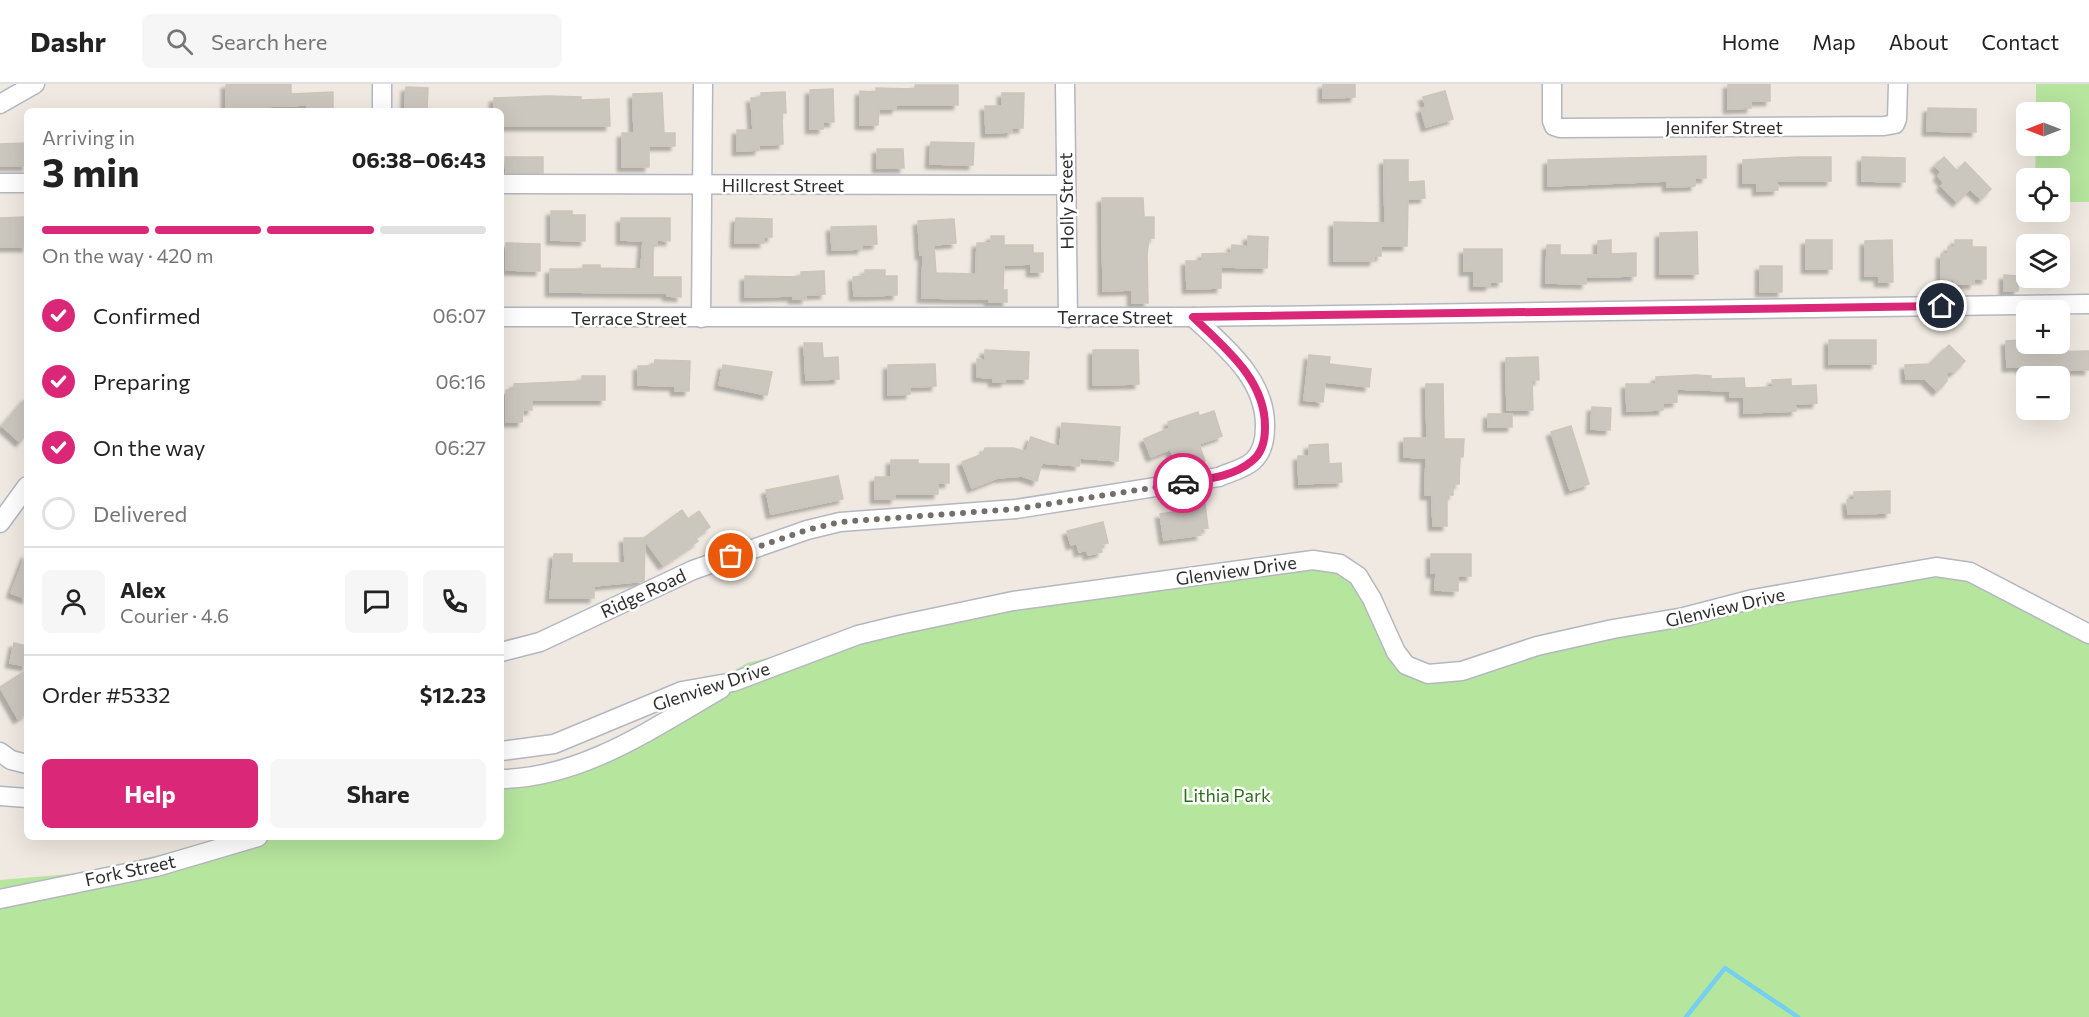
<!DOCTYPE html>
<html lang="en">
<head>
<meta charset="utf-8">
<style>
  :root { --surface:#fff; --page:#f6f6f6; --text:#222; --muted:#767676; --line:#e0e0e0; --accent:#db2777 }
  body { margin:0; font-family:Commissioner,sans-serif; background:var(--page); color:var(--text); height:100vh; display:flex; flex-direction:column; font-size:22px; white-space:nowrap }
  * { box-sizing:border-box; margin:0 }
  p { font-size:20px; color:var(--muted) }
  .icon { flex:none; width:33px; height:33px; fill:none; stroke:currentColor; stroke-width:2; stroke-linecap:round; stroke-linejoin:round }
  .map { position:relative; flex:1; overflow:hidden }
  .sheet { position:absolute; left:24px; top:24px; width:480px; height:732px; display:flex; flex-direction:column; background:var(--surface); border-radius:9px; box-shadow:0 6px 24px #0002 }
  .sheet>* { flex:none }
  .needle { width:39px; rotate:270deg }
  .tools { position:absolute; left:2016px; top:18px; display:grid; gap:12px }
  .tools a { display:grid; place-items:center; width:54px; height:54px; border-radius:9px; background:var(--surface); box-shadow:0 6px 24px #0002; font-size:30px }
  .pin { position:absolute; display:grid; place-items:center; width:51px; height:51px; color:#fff; margin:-26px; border:3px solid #fff; border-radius:50%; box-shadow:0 2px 6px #0007 }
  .courier { position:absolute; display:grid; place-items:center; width:60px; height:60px; margin:-30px; border:4px solid #db2777; border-radius:50%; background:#fff; color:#222; box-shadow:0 2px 8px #0007 }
  .head em { font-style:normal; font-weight:700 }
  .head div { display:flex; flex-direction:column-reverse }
  .head { display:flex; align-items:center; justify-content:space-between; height:102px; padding:0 18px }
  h1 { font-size:39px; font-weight:700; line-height:45px }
  .bar { display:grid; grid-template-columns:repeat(4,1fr); gap:9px 6px; align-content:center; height:72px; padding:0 18px }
  .bar i { height:8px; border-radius:4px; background:var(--line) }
  .bar .on { background:var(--accent) }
  .bar p { grid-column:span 4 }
  .line { display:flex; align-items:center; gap:15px; padding:0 18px; border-top:2px solid var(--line) }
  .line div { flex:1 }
  .round { display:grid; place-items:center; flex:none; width:63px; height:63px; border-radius:9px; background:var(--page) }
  ol { padding:0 18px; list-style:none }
  li { display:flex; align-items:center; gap:18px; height:66px }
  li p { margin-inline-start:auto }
  li .icon { padding:6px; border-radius:50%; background:var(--accent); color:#fff; stroke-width:4 }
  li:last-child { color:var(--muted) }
  li i { width:33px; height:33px; border:3px solid var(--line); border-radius:50% }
  .action { display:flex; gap:12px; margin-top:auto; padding:12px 18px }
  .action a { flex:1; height:69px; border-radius:9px; background:var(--accent); color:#fff; font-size:24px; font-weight:700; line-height:69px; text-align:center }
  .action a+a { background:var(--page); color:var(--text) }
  header { display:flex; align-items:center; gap:36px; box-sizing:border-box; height:84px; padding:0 30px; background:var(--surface); border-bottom:2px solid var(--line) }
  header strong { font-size:28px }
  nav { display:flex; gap:33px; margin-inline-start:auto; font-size:21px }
  .search { width:420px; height:54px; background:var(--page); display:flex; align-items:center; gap:15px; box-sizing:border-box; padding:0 21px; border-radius:9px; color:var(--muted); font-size:22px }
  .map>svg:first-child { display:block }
  .green { fill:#b6e59e }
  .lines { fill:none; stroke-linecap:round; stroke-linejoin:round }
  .stream { stroke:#75cff0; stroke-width:4.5 }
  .building { fill:#cbc7bf; stroke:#cbc5ba; stroke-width:1.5; filter:url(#shadow) }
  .street-casing { stroke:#b4b7c1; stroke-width:21 }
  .street { stroke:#fff; stroke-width:18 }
  .done { stroke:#726f6d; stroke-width:6; stroke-dasharray:0 10.8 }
  .route { stroke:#db2777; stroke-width:8 }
  .labels { text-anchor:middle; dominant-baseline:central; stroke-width:5; stroke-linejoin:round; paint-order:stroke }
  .street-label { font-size:18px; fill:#2e2e2e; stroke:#fff }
  .park-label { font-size:18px; fill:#2c6e1b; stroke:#fff }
</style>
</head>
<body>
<header>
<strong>Dashr</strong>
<div class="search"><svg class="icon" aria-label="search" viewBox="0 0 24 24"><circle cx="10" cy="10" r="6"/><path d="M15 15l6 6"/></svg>Search here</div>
<nav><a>Home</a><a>Map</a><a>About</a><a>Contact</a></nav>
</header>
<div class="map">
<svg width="2089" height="933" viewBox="0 0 2089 933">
  <defs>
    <filter id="shadow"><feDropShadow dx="-4.5" dy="4.5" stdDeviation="1.5" flood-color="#0004"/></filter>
  </defs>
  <rect width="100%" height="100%" fill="#efe9e1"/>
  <g class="green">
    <polygon points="2036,0 2089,0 2089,118 2060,118 2060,94 2035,94 2036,62 2060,62 2060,28 2036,28"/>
    <polygon points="1340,480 1388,552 1428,590 1537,562 1952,484 2089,550 2089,933 0,933 0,796 82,789 235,753 501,753 501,688 586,672 685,617 747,579 899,541"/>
  </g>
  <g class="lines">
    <polyline class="stream" points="1686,933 1725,884 1798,933"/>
  </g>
  <g class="building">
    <polygon points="226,0 291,0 291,10 333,8 333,27 307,27 307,21 226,24"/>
    <polygon points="1323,0 1355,0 1355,13 1323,14"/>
    <polygon points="1728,0 1770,0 1770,17 1751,17 1751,24 1728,25"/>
    <polygon points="915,1 958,1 958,21 896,21 896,25 879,25 878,41 860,41 860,7 876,8 876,4 915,5"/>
    <polygon points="406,3 428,4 427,27 405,27"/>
    <polygon points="833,5 834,38 823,38 823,45 810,45 810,6"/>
    <polygon points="1445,7 1453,35 1426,43 1421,25 1426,23 1423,13"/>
    <polygon points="785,8 786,29 782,29 783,60 759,61 759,66 737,67 737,46 753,46 751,14 761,14 761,9"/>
    <polygon points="662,9 664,49 675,49 675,62 649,62 649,83 622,83 622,49 634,49 633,10"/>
    <polygon points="1002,9 1024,9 1023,44 1011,44 1012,48 986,49 985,22 1002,22"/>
    <polygon points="548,12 581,13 581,16 609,15 610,42 501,42 501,27 494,27 494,14"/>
    <polygon points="1928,24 1976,25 1976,48 1927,47"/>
    <polygon points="931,58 974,59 973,81 930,80"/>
    <polygon points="26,59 27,82 0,82 0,60"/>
    <polygon points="877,65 903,65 904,84 877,84"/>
    <polygon points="1706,72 1706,94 1695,94 1695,102 1667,103 1667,97 1548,102 1548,76"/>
    <polygon points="505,73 543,73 543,89 506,89"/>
    <polygon points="1797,73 1831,73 1831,97 1777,97 1778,106 1757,107 1757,99 1743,99 1743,76"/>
    <polygon points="1862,73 1905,74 1905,98 1862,97"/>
    <polygon points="1944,73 1957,87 1965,78 1991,105 1981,115 1970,105 1957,118 1941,102 1944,99 1938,92 1941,88 1935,82"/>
    <polygon points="1384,76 1408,76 1408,98 1424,97 1425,114 1408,115 1407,162 1381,162 1381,172 1374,172 1374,177 1334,177 1334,138 1385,139"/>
    <polygon points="1102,114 1143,114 1144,133 1154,133 1154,154 1149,154 1147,171 1148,219 1132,219 1132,206 1103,207"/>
    <polygon points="551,127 572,127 572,131 585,131 585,157 551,156"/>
    <polygon points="27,133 27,163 0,163 0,134"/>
    <polygon points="621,134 670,134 670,157 657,156 657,162 653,162 653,193 681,193 681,213 667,212 667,209 550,208 550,185 583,185 583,181 600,181 600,184 641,185 643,157 621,156"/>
    <polygon points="736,134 772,135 772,153 764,153 764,159 735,159"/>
    <polygon points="954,135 956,159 934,161 936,189 976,190 977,159 991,159 991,152 1004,152 1004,161 1033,161 1033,169 1043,169 1043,188 1031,188 1031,180 1004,181 1003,206 1007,206 1007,218 989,218 989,215 922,214 923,171 920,171 918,137"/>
    <polygon points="876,142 877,160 862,161 862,165 832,166 831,143"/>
    <polygon points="1697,148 1698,190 1660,190 1660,149"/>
    <polygon points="1248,152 1268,153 1267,184 1221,183 1221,204 1187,205 1186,177 1202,177 1202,170 1231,169 1232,161 1248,162"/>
    <polygon points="1611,156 1611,170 1636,169 1636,192 1586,193 1586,200 1546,199 1547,161 1560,161 1560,171 1598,171 1598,157"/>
    <rect x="1806" y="156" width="26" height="29"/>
    <polygon points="1892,156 1893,198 1879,198 1879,192 1865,192 1865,157"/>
    <polygon points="1955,156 1972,156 1972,163 1986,163 1986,195 1974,195 1974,200 1954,200 1954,196 1941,196 1941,170 1948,170 1948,163 1955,163"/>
    <polygon points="506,159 540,160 540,187 506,186"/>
    <polygon points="1464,165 1502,165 1502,198 1490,198 1490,202 1474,202 1474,187 1464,187"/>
    <rect x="1760" y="182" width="22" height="26"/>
    <polygon points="865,186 885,186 885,192 897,192 897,211 854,212 853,193 865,192"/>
    <polygon points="824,187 825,210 805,211 806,215 793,215 793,212 745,213 745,192 801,193 801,188"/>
    <polygon points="2004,191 2019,192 2018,207 2004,207"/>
    <rect x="1829" y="256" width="47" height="24"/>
    <polygon points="2026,256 2031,263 2045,263 2045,268 2089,267 2089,286 2066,286 2066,292 2030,292 2019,283 2007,283 2006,257"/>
    <polygon points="804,259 822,259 823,274 838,273 839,295 806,296"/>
    <polygon points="1949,261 1965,277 1954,288 1947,288 1947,297 1937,307 1925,295 1906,295 1905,281 1930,280"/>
    <polygon points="985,266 1029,268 1028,295 1005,295 1005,298 993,298 993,294 977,293 977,275 985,276"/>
    <polygon points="1093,266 1138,266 1139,300 1093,301"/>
    <polygon points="1309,271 1330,273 1329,280 1371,285 1369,303 1325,298 1323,318 1304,316"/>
    <polygon points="1538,273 1539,296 1532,296 1533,326 1507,326 1506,274"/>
    <polygon points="655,276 690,277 689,307 675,307 675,302 638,301 638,282 654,282"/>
    <polygon points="935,280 936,302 910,303 910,310 888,311 888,281"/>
    <polygon points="723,281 772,288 767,311 719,301"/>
    <polygon points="1696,291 1711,292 1711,295 1744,294 1745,304 1773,303 1772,296 1791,295 1791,302 1816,301 1817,319 1795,320 1796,327 1744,329 1744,313 1730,313 1730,307 1677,305 1677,318 1663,319 1663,326 1627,327 1626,300 1656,300 1656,293"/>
    <polygon points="582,292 605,292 605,316 532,316 532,326 523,326 522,338 506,338 506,306 514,306 514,300 582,297"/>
    <polygon points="1426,300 1443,300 1444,355 1464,355 1463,373 1460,373 1459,400 1453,400 1453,411 1447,411 1447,442 1433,442 1432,411 1425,411 1426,374 1404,373 1404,354 1427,354"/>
    <polygon points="27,313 27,350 20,358 2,342"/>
    <polygon points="1592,323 1611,324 1610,346 1591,345"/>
    <polygon points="1214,327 1222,352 1199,360 1205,377 1187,382 1182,367 1172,370 1171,365 1151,373 1144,355 1170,344 1168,338 1198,328 1199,332"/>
    <rect x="1488" y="330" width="24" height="13"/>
    <polygon points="1062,339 1120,343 1118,377 1080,374 1079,382 1042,379 1037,397 1022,392 997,394 972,404 962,378 983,370 985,364 1014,364 1026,368 1031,353 1060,363"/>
    <polygon points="1571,342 1589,400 1570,406 1551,348"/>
    <polygon points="1328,360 1329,380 1341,379 1342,398 1299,400 1298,372 1309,372 1309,361"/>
    <polygon points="891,376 918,376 918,380 949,380 949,399 938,399 938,410 895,410 895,415 875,415 875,393 891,393"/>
    <polygon points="838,392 843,415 771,430 766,406"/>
    <polygon points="1890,407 1890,429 1848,430 1847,416 1854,416 1854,408"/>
    <polygon points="1205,420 1208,444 1200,445 1201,451 1164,456 1160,430 1180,427 1180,423"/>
    <polygon points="682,426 688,435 699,427 710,443 695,453 698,457 663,481 645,456 644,497 594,502 594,514 550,514 554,470 572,470 572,479 625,479 624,454 644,454"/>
    <polygon points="1103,438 1108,459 1100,461 1102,468 1088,471 1087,466 1079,468 1077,459 1071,461 1067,447"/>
    <polygon points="26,470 27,470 27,515 11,509"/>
    <polygon points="1431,470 1471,470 1471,492 1458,492 1458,507 1435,506 1436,489 1431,489"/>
    <polygon points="14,559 27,562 27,582 10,579"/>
    <polygon points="27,586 27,629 18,635 0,603"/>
  </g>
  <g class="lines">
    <defs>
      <g id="street">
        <polyline points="382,0 382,27"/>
        <polyline points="1065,0 1068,234"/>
        <polyline points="1552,0 1552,37 1554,42 1560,44 1884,42 1895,40 1897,35 1898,0"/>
        <polyline points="0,20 35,0"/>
        <polyline points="0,99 27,99"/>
        <polyline points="501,100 1066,101"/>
        <polyline points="501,233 1193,233 2089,220"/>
        <polyline points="701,234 703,0"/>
        <polyline points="0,439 27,402"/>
        <path d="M501,568L540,558L693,486L807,446L840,438L1016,425L1219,393C1230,388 1244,385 1253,377C1263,368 1265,355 1265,343C1266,295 1225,263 1193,233"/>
        <polyline points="501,667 554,660 682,607 733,598 858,551 899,541 1013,517 1313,476 1340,480 1358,492 1372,515 1396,568 1406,581 1428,590 1462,587 1537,562 1613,545 1684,533 1753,515 1936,483 1970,488 2089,550"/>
        <polyline points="0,668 11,676 27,680"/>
        <path d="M501,695C582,694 653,644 721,605"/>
        <polyline points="0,712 27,714"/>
        <polyline points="0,815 156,783 258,753"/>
      </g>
    </defs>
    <use href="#street" class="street-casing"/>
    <use href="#street" class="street"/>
  </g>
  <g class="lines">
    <polyline class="done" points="731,472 807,446 840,438 1016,425 1183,399"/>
    <path class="route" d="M1183,399C1206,395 1233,393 1252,377C1262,369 1265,356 1265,344C1266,296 1225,264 1193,233L1942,222"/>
  </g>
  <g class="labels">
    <g class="street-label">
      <text x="1724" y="43">Jennifer Street</text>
      <text x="783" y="101">Hillcrest Street</text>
      <text transform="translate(1066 117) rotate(-91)">Holly Street</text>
      <text x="1115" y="233">Terrace Street</text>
      <text x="629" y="234">Terrace Street</text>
      <text transform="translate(1236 486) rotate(-8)">Glenview Drive</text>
      <text transform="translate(643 509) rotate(-25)">Ridge Road</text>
      <text transform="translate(1725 523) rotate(-13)">Glenview Drive</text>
      <text transform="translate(711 602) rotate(-18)">Glenview Drive</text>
      <text transform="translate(130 786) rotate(-12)">Fork Street</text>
    </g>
    <g class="park-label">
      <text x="1227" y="711">Lithia Park</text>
    </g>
  </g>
</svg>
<div class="tools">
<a><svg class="needle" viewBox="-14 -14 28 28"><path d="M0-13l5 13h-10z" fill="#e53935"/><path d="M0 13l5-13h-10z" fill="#767676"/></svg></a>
<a><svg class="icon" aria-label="locate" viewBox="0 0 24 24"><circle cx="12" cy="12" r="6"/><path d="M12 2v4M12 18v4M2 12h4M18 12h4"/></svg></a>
<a><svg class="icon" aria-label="layers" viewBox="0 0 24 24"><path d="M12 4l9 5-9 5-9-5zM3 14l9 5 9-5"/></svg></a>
<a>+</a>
<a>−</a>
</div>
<div class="pin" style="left:731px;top:472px;background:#ea580c"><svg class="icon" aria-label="bag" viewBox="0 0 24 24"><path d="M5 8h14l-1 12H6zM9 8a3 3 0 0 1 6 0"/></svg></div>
<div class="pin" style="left:1942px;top:222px;background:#1f2937"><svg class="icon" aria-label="home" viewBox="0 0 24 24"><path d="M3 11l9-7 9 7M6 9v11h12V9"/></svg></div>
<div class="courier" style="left:1183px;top:399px"><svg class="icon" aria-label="car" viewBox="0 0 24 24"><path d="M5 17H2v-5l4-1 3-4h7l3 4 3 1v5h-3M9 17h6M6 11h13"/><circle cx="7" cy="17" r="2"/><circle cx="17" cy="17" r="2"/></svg></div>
<section class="sheet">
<div class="head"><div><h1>3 min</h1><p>Arriving in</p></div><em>06:38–06:43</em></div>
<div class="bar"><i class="on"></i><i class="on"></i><i class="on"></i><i></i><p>On the way · 420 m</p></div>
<ol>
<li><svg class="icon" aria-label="check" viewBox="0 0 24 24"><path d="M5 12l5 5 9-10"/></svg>Confirmed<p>06:07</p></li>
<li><svg class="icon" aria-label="check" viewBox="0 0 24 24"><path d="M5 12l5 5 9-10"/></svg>Preparing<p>06:16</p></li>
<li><svg class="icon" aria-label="check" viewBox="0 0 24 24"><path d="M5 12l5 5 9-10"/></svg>On the way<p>06:27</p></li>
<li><i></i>Delivered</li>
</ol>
<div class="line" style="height:108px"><a class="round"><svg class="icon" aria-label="person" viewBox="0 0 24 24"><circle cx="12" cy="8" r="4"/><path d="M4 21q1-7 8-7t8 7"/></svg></a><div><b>Alex</b><p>Courier · 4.6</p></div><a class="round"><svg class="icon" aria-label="chat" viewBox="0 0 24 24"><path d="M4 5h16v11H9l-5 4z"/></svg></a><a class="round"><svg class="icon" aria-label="phone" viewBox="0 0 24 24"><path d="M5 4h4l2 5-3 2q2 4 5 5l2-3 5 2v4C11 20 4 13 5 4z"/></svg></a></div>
<div class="line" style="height:78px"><div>Order #5332</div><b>$12.23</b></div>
<div class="action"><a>Help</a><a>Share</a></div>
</section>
</div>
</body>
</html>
